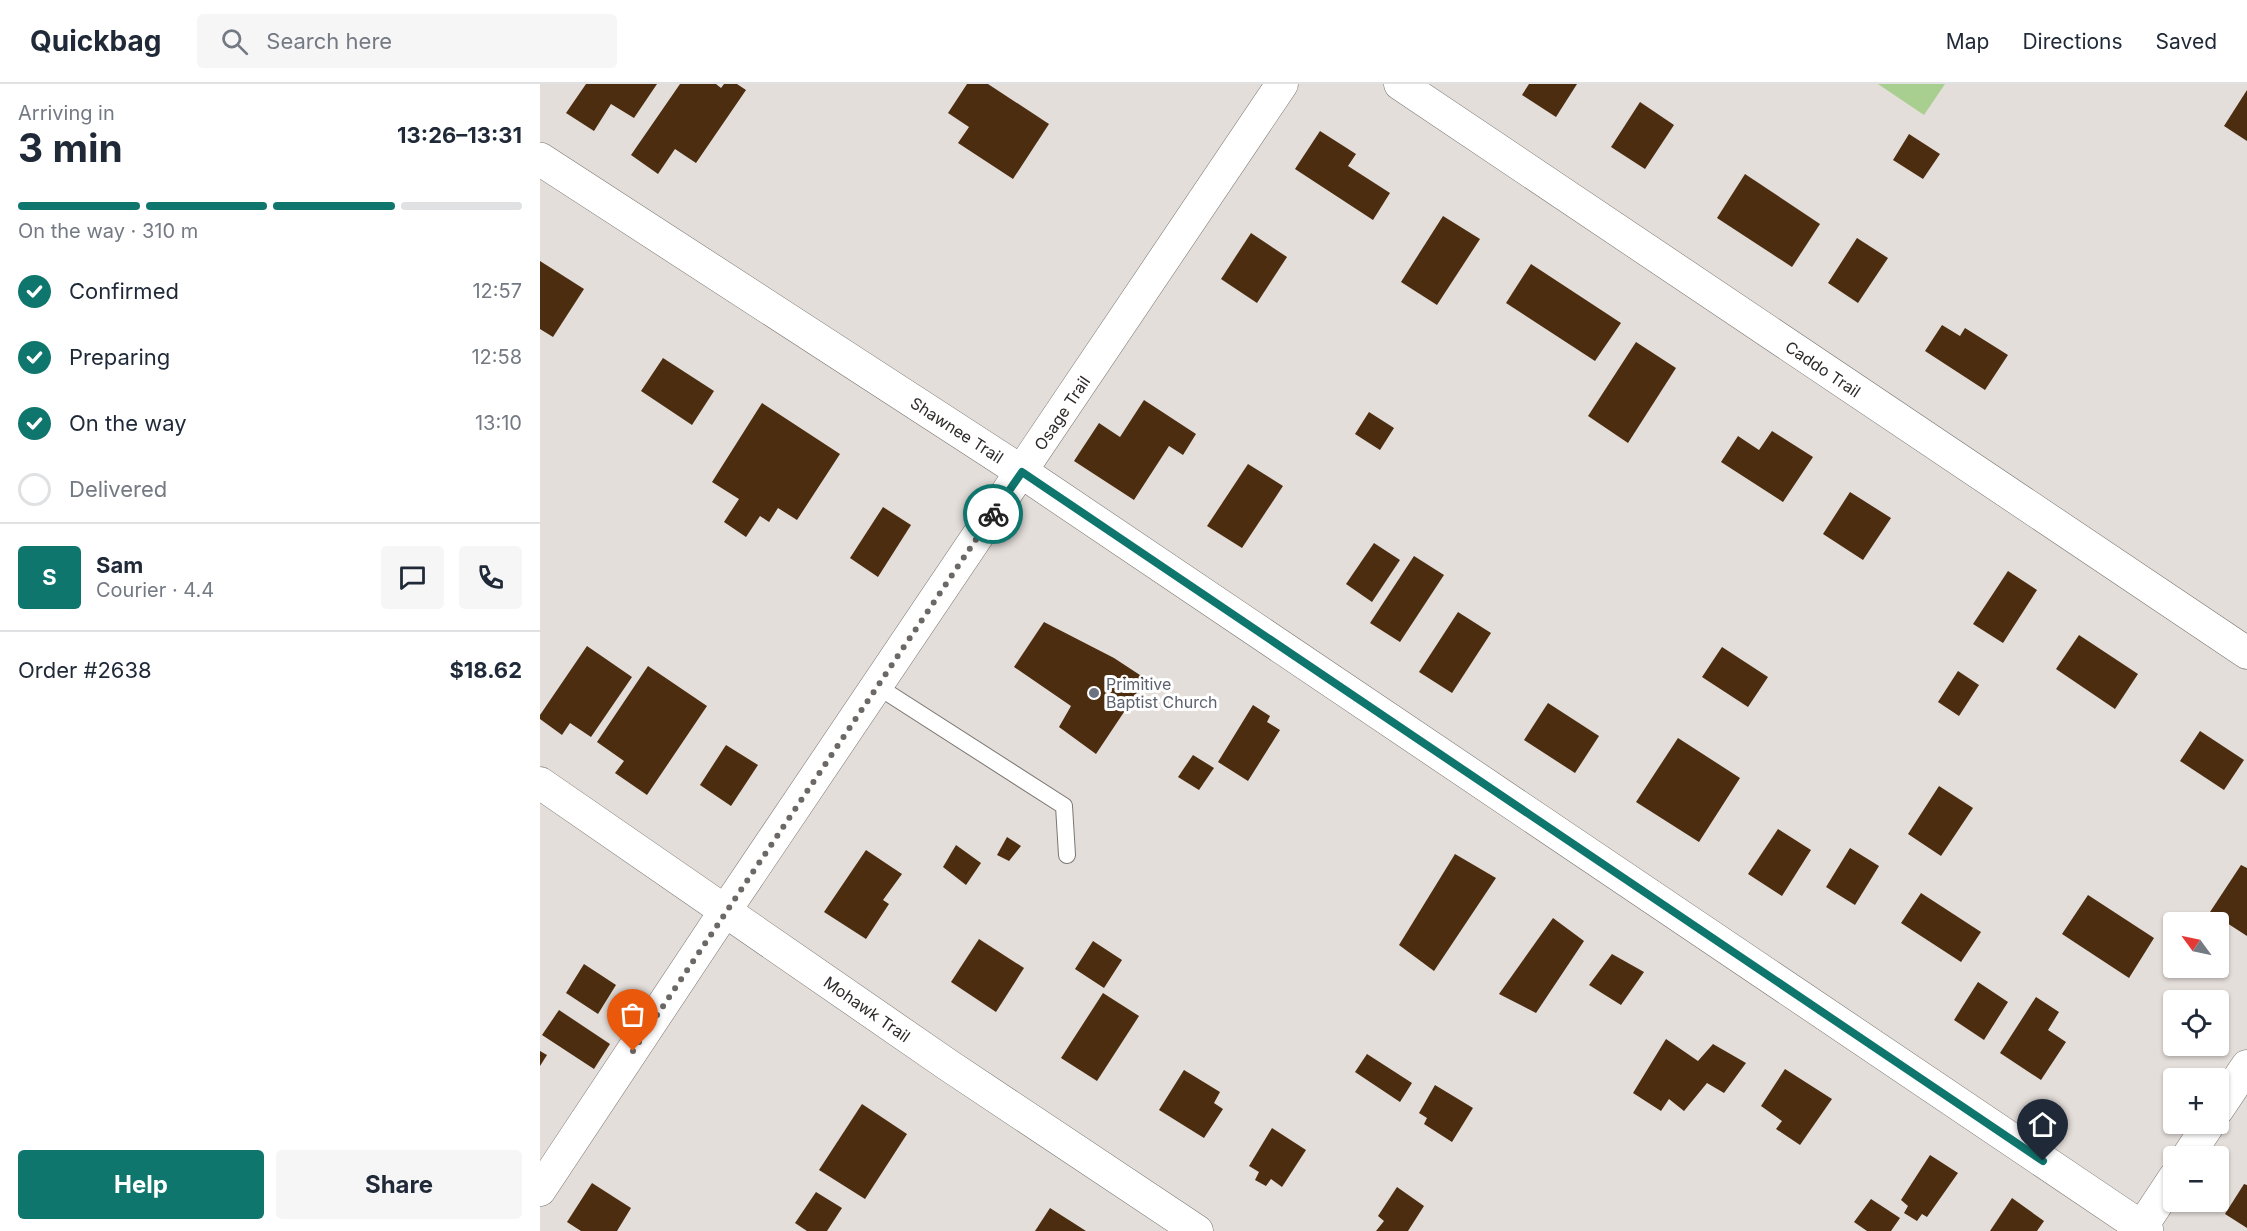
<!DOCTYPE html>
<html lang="en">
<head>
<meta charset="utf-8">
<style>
  :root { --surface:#fff; --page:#f6f6f7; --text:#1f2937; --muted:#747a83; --line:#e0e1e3; --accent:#0f766e }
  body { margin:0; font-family:Inter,sans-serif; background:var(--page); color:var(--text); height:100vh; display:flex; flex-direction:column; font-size:22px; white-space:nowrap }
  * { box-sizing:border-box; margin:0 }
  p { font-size:20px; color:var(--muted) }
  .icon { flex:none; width:33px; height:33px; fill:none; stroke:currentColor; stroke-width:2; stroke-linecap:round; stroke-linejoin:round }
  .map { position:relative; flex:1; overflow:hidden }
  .details { display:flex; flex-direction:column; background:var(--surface); width:540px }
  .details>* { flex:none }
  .needle { width:39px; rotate:303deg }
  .tools { position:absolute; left:1623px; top:828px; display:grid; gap:12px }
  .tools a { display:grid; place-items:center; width:66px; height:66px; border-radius:6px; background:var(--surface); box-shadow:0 2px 4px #0004; font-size:30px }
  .pin { position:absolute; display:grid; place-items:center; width:51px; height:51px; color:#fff; margin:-62px -26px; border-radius:50% 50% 50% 0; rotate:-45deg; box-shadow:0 0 6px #0007 }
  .pin .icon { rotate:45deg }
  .courier { position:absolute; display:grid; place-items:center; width:60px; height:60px; margin:-30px; border:4px solid #0f766e; border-radius:50%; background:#fff; color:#222; box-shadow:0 2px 8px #0007 }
  .overview em { font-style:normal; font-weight:700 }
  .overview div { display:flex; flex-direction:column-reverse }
  .overview { display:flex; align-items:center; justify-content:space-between; height:102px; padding:0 18px }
  h1 { font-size:39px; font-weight:700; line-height:45px }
  .bar { display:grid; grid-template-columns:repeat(4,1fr); gap:9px 6px; align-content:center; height:72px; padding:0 18px }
  .bar i { height:8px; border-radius:4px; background:var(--line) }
  .bar .selected { background:var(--accent) }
  .bar p { grid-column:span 4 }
  .line { display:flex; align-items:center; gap:15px; padding:0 18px; border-top:2px solid var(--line) }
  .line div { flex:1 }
  .round { display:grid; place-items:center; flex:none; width:63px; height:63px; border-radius:6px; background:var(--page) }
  ol { padding:0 18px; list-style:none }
  li { display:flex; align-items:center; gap:18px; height:66px }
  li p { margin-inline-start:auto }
  li .icon { padding:6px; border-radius:50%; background:var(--accent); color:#fff; stroke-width:4 }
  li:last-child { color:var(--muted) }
  li i { width:33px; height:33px; border:3px solid var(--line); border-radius:50% }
  .action { display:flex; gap:12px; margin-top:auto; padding:12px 18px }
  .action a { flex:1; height:69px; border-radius:6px; background:var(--accent); color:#fff; font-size:24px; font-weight:700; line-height:69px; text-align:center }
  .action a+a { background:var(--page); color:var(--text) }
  header { display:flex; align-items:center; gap:36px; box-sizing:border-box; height:84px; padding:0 30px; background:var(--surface); border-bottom:2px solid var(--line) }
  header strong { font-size:28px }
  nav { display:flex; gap:33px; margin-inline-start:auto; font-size:21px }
  .search { width:420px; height:54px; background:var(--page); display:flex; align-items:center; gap:15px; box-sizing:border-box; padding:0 21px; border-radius:6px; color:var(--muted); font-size:22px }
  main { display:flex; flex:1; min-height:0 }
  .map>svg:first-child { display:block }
  .green { fill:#a8cf90 }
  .building { fill:#4c2d10 }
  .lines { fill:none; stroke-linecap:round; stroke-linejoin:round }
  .service-casing { stroke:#7a7571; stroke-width:18 }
  .minor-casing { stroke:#7a7571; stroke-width:33 }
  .tertiary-casing { stroke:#7a7571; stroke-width:34 }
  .service { stroke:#fff; stroke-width:16 }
  .minor { stroke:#fff; stroke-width:32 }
  .tertiary { stroke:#fff; stroke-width:33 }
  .done { stroke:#6c6866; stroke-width:6; stroke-dasharray:0 10.8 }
  .route { stroke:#0f766e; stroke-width:8 }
  .worship-dot { fill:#6b7280; stroke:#fff; stroke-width:2 }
  .labels { text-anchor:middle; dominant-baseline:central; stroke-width:6; stroke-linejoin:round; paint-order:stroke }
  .street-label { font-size:16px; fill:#2c2928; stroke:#fff }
  .worship-label { font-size:16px; fill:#5b616d; stroke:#fff; text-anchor:start }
</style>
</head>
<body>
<header>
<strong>Quickbag</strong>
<div class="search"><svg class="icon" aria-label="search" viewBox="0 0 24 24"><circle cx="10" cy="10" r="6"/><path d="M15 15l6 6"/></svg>Search here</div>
<nav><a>Map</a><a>Directions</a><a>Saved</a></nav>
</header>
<main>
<section class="details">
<div class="overview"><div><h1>3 min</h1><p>Arriving in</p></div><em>13:26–13:31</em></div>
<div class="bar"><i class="selected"></i><i class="selected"></i><i class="selected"></i><i></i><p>On the way · 310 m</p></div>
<ol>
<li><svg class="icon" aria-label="check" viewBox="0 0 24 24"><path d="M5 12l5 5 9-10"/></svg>Confirmed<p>12:57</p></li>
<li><svg class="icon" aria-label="check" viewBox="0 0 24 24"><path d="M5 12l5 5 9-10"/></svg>Preparing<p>12:58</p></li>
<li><svg class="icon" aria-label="check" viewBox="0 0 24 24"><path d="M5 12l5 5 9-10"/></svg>On the way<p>13:10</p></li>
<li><i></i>Delivered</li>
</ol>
<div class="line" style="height:108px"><b class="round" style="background:var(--accent);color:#fff">S</b><div><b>Sam</b><p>Courier · 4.4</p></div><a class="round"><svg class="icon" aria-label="chat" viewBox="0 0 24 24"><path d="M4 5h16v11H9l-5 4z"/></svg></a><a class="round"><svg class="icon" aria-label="phone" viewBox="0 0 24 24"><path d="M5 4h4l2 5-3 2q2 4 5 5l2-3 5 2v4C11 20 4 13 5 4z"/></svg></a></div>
<div class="line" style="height:78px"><div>Order #2638</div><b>$18.62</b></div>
<div class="action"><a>Help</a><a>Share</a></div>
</section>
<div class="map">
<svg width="1707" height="1147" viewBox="0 0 1707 1147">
  <rect width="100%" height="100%" fill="#e4deda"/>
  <polygon class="green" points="1338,0 1405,0 1384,31"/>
  <g class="building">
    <polygon points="46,0 117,0 94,34 71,20 54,47 26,29"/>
    <polygon points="140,0 176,0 181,4 184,0 197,0 206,6 156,79 135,65 118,90 91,71"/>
    <polygon points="427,0 448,0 509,40 473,95 418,59 429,43 408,29"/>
    <polygon points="989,0 1037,0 1016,33 982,11"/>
    <polygon points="1707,6 1707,57 1684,42"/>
    <polygon points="1100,18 1134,41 1105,85 1071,63"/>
    <polygon points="780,47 816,70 808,82 850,109 833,136 755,85"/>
    <polygon points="1369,50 1400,70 1383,95 1353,76"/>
    <polygon points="1205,90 1280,140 1252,183 1177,134"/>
    <polygon points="903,132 940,155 897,221 861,198"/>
    <polygon points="711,149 747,173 717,219 681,195"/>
    <polygon points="1317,154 1348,174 1318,219 1288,199"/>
    <polygon points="0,177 44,205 13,253 0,245"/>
    <polygon points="991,180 1081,239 1055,277 966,219"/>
    <polygon points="1402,241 1420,252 1425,244 1468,271 1445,306 1385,267"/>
    <polygon points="1096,258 1136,284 1088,359 1048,332"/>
    <polygon points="123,274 174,307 152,341 101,307"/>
    <polygon points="604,316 656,350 643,371 629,362 594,416 534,377 559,339 580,353"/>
    <polygon points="222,319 300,370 257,436 238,424 229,438 220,432 206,453 184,438 199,415 172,398"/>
    <polygon points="829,328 854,344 840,366 815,350"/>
    <polygon points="1232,347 1273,373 1243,418 1181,378 1198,352 1219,366"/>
    <polygon points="708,380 743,402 702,464 667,442"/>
    <polygon points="1310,408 1351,434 1323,476 1283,450"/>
    <polygon points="343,423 371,441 338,493 310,474"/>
    <polygon points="834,459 860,476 832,518 806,500"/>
    <polygon points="874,472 904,491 860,558 830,539"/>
    <polygon points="1468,487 1497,506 1463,559 1433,540"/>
    <polygon points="918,528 951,549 912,609 879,588"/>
    <polygon points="504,538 574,574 606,595 556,670 519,643 531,622 474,583"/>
    <polygon points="1539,551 1598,590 1575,625 1516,585"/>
    <polygon points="47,562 92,593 51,653 30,639 22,651 0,635 0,631"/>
    <polygon points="1182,563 1228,593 1208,623 1162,593"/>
    <polygon points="108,582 167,622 107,711 75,689 84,677 57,658"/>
    <polygon points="1418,587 1439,601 1419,632 1398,618"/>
    <polygon points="1008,619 1059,652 1035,689 984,656"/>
    <polygon points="713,621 730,632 727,638 740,646 708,697 678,678"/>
    <polygon points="1660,647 1704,676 1684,706 1640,677"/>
    <polygon points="1138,654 1200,694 1159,758 1096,718"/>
    <polygon points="186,661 218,681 191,722 160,701"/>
    <polygon points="653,671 674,684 659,706 638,693"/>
    <polygon points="1399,702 1433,724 1401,772 1368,750"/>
    <polygon points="1238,745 1271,766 1242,812 1208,790"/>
    <polygon points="467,753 481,762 469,777 457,771"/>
    <polygon points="416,761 441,779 426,801 403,783"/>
    <polygon points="1310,764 1339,782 1315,821 1286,803"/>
    <polygon points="326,766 362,790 343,816 349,820 326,855 284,828"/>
    <polygon points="915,770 956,794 894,887 859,861"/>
    <polygon points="1701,781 1707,784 1707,852 1670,828"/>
    <polygon points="1381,809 1441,848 1421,878 1361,839"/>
    <polygon points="1548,811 1614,854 1589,894 1522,850"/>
    <polygon points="1013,834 1044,857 996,929 959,910"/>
    <polygon points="439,855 484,884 456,928 411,898"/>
    <polygon points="553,857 582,876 564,904 535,885"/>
    <polygon points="1072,870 1104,888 1081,921 1049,901"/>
    <polygon points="44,880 76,901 58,930 26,909"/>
    <polygon points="1438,898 1468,918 1444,956 1414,936"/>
    <polygon points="563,909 599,932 557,997 521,974"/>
    <polygon points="1496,913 1519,928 1508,946 1526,958 1501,996 1460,969"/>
    <polygon points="19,926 70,960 54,985 2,951"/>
    <polygon points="1126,955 1158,977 1173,960 1206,979 1184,1009 1167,999 1144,1027 1129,1015 1121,1027 1093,1009"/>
    <polygon points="0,967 7,971 0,982"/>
    <polygon points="827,970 872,999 860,1018 815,988"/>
    <polygon points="1245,985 1292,1015 1260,1061 1236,1045 1242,1037 1221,1022"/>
    <polygon points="644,986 680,1008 674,1019 683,1025 664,1054 619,1026"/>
    <polygon points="895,1001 933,1024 912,1058 884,1040 887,1034 879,1029"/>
    <polygon points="322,1020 367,1050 325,1115 279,1086"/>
    <polygon points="732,1044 766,1066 742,1103 731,1095 726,1102 715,1096 719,1088 709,1082"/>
    <polygon points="1390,1071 1418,1089 1387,1133 1382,1130 1377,1137 1364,1129 1368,1122 1361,1116"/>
    <polygon points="52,1099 91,1124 77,1147 41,1147 27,1138"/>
    <polygon points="1704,1100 1707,1101 1707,1144 1685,1130"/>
    <polygon points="857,1103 884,1122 868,1147 836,1147 844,1137 838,1132"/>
    <polygon points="276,1108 302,1124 287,1147 267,1147 255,1139"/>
    <polygon points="1472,1114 1504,1137 1497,1147 1450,1147"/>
    <polygon points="1331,1115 1360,1134 1351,1147 1327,1147 1314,1138"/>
    <polygon points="510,1124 546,1147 495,1147"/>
  </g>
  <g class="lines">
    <defs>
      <polyline id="service" points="337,602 524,722 527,771"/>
      <g id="minor">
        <polyline points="860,0 1707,569"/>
        <polyline points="0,699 408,981 657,1147"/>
        <polyline points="1678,1025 1707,982"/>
        <polyline points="1648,1072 1669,1040"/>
        <polyline points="0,1106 185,827 742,0"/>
        <polyline points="1599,1147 1634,1094"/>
      </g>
      <polyline id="tertiary" points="0,75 482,388 1607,1147"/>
    </defs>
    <use href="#service" class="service-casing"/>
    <use href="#minor" class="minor-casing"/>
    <use href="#tertiary" class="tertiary-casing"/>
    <use href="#service" class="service"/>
    <use href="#minor" class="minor"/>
    <use href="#tertiary" class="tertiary"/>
  </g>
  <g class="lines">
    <polyline class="done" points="93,967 453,430"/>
    <polyline class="route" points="453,430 482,388 1503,1077"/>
  </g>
  <circle class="worship-dot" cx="554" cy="609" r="6"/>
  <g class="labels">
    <g class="street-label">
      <text transform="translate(1283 285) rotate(34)">Caddo Trail</text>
      <text transform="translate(522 329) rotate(-56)">Osage Trail</text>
      <text transform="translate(417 346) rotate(33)">Shawnee Trail</text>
      <text transform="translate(327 925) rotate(35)">Mohawk Trail</text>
    </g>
    <g class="worship-label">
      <text x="566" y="600">Primitive<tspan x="566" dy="18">Baptist Church</tspan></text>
    </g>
  </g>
</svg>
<div class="tools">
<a><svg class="needle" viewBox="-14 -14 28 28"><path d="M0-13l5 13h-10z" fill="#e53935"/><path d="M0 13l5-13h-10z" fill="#747a83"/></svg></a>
<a><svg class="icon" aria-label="locate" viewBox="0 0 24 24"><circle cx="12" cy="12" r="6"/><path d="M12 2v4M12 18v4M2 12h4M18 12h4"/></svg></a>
<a>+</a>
<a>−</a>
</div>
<div class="pin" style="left:93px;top:967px;background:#ea580c"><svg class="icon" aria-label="bag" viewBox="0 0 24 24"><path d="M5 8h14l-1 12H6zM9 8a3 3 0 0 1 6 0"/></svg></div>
<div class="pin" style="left:1503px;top:1077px;background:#1f2937"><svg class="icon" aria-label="home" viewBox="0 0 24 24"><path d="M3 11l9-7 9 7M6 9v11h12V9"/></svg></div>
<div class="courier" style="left:453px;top:430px"><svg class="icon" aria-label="bike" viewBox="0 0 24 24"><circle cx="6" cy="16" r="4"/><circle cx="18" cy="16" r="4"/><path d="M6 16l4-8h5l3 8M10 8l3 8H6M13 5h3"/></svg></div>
</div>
</main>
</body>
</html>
